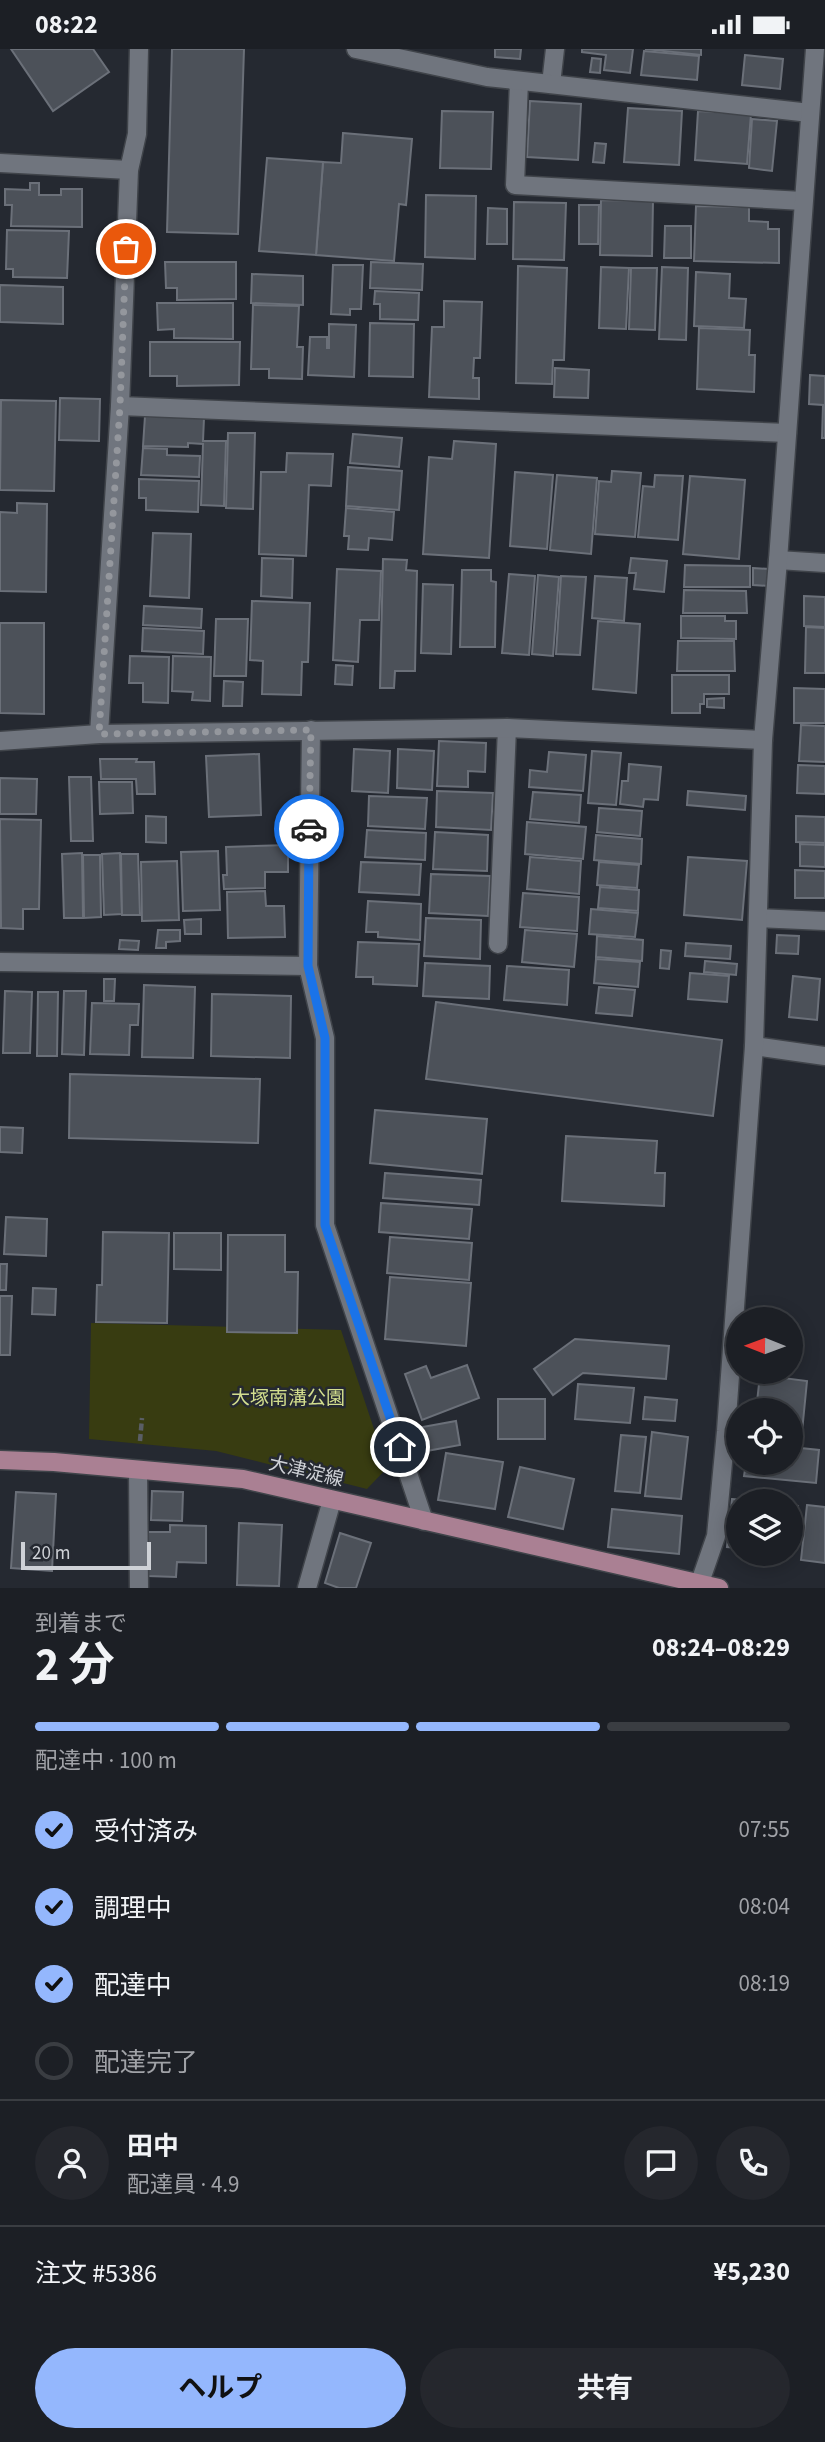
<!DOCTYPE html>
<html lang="ja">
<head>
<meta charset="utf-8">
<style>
  :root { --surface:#1c1f25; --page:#25272d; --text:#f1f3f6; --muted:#a0a2a7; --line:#3a3d42; --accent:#94b7fd }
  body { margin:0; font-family:"Source Sans 3","Noto Sans JP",sans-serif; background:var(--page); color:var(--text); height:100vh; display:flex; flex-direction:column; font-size:26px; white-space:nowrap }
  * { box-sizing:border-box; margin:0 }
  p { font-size:23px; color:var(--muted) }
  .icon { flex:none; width:38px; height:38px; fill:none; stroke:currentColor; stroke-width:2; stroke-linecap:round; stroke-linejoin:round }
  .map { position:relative; height:1539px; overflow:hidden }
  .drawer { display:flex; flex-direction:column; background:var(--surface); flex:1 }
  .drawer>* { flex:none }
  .needle { width:46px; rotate:271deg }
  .fabs { position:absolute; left:726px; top:1258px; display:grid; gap:14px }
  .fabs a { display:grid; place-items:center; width:77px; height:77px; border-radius:50%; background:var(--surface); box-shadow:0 4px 18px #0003,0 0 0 2px var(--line); font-size:35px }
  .scale { position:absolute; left:21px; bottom:18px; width:130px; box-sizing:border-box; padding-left:7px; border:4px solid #cfd2d7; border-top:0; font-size:19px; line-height:24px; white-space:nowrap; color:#cfd2d7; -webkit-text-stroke:5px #252931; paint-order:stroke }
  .pin { position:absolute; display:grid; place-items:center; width:60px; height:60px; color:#fff; margin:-30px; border:4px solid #fff; border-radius:50%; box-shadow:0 2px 7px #0007 }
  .courier { position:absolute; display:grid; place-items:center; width:70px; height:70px; margin:-35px; border:5px solid #1a73e8; border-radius:50%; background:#fff; color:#222; box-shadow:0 2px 9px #0007 }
  .overview em { font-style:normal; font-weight:700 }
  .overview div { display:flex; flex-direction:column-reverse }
  .overview { display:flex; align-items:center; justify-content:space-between; height:119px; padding:0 35px }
  h1 { font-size:46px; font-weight:700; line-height:52px }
  .bar { display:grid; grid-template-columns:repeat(4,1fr); gap:10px 7px; align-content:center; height:84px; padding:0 35px }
  .bar i { height:9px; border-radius:5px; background:var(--line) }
  .bar .active { background:var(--accent) }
  .bar p { grid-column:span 4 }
  .line { display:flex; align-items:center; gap:18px; padding:0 35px; border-top:2px solid var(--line) }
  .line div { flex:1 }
  .round { display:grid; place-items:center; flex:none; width:74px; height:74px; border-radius:37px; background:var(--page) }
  ol { padding:0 35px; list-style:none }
  li { display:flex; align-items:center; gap:21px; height:77px }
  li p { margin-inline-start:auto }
  li .icon { padding:7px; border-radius:50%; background:var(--accent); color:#111; stroke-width:4 }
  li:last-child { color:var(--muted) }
  li i { width:38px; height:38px; border:4px solid var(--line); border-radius:50% }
  .cta { display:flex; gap:14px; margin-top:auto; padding:14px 35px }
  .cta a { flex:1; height:80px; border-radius:42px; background:var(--accent); color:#111; font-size:28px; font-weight:700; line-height:80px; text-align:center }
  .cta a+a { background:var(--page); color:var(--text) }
  .status { display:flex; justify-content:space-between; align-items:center; height:49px; padding:0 35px; background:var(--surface); direction:ltr }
  .status svg { height:19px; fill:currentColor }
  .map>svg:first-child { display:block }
  .green { fill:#383c11 }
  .building { fill:#4c5159; stroke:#6b7079; stroke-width:2 }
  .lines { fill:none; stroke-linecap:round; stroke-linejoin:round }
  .lane-casing { stroke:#40444a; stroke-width:21 }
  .street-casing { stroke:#40444a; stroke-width:21 }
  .primary-casing { stroke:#40444a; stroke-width:21 }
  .path { stroke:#5a5e65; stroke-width:4.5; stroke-dasharray:7 3.5; stroke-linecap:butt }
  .lane { stroke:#70757e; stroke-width:18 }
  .street { stroke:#70757e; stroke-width:18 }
  .primary { stroke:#aa8093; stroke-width:18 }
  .done { stroke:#94979d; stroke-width:7; stroke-dasharray:0 12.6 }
  .route { stroke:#1a73e8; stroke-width:9 }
  .labels { text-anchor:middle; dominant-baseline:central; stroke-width:5; stroke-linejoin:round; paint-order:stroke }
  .park-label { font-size:19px; fill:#d3de8e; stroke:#252931 }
  .street-label { font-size:19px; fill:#cfd2d7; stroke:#252931 }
</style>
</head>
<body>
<div class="status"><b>08:22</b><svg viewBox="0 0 49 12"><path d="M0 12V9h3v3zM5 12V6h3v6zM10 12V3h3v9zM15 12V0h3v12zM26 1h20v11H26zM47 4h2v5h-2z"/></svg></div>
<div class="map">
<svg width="825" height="1539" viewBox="0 0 825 1539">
  <rect width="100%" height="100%" fill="#252931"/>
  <polygon class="green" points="91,1274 341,1281 387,1419 367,1440 216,1402 89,1390"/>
  <g class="building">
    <polygon points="11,0 93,0 109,23 53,62"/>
    <polygon points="172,0 244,0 238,185 167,183"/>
    <polygon points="495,0 521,0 520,10 495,8"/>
    <polygon points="582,0 633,0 630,24 604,21 606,6 582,3"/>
    <polygon points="645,0 701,0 701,6"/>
    <polygon points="644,2 699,7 697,31 641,26"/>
    <polygon points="745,6 783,10 780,40 742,36"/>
    <polygon points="592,9 601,10 600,24 590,23"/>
    <polygon points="530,52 581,55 578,111 527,108"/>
    <polygon points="628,59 682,62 679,116 624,113"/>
    <polygon points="442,62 493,63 491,120 440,119"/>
    <polygon points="698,62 751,65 747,115 695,111"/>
    <polygon points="752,70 777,72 772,122 749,119"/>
    <polygon points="343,84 412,90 406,156 399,155 394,212 316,206 323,113 341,114"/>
    <polygon points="595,94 606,95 604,114 593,113"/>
    <polygon points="267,109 323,113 316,206 259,202"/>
    <polygon points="30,134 39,134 39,146 61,146 61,140 82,140 82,178 11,177 12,156 5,156 5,140 30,141"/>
    <polygon points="426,146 476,147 475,210 425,208"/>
    <polygon points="601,151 653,152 652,207 600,206"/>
    <polygon points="514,153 566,154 564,211 513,210"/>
    <polygon points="579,156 599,156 598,195 579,195"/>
    <polygon points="696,157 749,158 749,172 768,173 768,180 779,180 779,214 694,212"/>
    <polygon points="488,159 507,160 507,195 487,195"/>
    <polygon points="665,177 691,177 691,209 664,209"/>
    <polygon points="7,181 69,182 67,229 13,228 13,220 6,220"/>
    <polygon points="165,213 236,213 236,250 177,251 177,239 166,239"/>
    <polygon points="371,213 423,215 422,241 370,239"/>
    <polygon points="333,216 363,216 361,260 350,260 350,266 331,265"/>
    <polygon points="518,217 567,219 564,311 553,311 552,335 516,334"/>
    <polygon points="601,218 629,219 626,280 599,279"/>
    <polygon points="662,218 688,219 686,291 659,290"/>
    <polygon points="631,219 657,219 655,281 629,280"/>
    <polygon points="696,223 730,225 729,249 746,250 744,279 694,277"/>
    <polygon points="252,225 303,227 303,256 251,254"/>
    <polygon points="0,236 63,238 63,275 0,273"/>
    <polygon points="375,242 419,244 418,271 380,270 380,255 374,255"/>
    <polygon points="444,252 482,253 480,309 474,309 473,329 479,329 479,350 429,348 432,278 444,278"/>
    <polygon points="157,254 233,254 233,290 174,289 174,280 158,281"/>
    <polygon points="253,256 299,257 297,298 303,298 302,330 269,329 269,320 251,320"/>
    <polygon points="370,274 414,275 413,328 369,327"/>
    <polygon points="329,275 356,276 354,328 308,326 310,288 327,288 327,299 329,299"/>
    <polygon points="699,279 750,281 749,306 755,306 754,343 697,340"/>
    <polygon points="150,293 240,293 239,336 177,337 177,327 150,327"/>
    <polygon points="555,319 589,321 588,349 554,348"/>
    <polygon points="810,326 825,327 825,389 822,389 823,356 809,355"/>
    <polygon points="60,349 100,350 99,392 59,391"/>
    <polygon points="1,351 56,352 54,442 0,441"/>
    <polygon points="145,367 204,369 203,392 226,392 224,457 201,456 203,395 188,394 188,398 143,397"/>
    <polygon points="228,384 255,384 253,460 226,459"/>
    <polygon points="353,385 402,389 399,418 350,414"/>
    <polygon points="454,392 496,395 489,509 423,505 429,408 452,410"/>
    <polygon points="143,399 167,400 167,406 200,407 199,428 141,426"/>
    <polygon points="287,404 333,405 331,437 309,436 306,507 259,505 261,423 286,423"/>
    <polygon points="348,418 402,422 399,461 346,457"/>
    <polygon points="612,422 641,424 635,488 595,485 599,432 611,433"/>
    <polygon points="515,423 553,426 547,500 510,497"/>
    <polygon points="557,426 597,429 591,505 550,501"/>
    <polygon points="655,426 683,427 678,491 638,488 643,437 654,438"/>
    <polygon points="690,427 745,431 739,510 683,505"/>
    <polygon points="139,430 199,432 198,463 146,461 146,449 139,449"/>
    <polygon points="17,454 47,455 46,543 0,542 0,463 17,464"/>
    <polygon points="346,459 394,463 392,491 369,489 368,501 348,500 349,487 344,487"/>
    <polygon points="153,484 191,485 189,549 150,547"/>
    <polygon points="262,509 293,510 292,549 261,547"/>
    <polygon points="631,509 667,512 664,543 634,540 636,524 629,524"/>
    <polygon points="383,510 407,511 406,521 417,522 415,622 395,622 394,639 380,639"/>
    <polygon points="685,516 750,517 750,538 684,538"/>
    <polygon points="753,519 769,520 769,537 753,536"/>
    <polygon points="337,520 381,522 379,571 360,571 358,613 333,611"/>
    <polygon points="462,521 491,521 491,532 496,533 495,598 460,598"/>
    <polygon points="509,525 535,527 529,606 502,604"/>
    <polygon points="538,526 559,528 553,607 532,605"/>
    <polygon points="561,527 586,528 580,606 556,605"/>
    <polygon points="595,527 627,529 624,572 592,569"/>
    <polygon points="423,535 453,536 451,605 421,604"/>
    <polygon points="684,541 746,542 747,564 683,564"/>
    <polygon points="804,547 825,548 825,578 804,577"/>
    <polygon points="252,552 310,554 308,613 302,613 301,646 262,645 263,612 250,611"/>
    <polygon points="144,557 202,560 201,579 143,576"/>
    <polygon points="681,567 725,567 725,572 736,572 736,590 681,589"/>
    <polygon points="216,570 248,570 246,627 214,627"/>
    <polygon points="598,572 640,575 636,644 593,640"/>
    <polygon points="0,574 44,574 44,665 0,664"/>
    <polygon points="806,578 825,579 825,624 805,624"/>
    <polygon points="143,579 204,582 203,605 142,602"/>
    <polygon points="678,592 734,592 735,622 677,622"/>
    <polygon points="130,607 169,608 168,654 143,653 143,634 129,634"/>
    <polygon points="173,607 211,608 210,652 192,651 193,643 172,642"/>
    <polygon points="336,616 353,617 352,636 335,635"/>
    <polygon points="672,626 729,626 729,645 704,645 704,655 700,655 700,664 672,664"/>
    <polygon points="224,632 243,633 242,657 223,657"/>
    <polygon points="794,639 825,640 825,674 794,674"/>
    <polygon points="724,649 724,659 707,658 707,650"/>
    <polygon points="801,676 825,677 825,713 799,712"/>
    <polygon points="439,692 486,694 485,723 468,722 468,738 437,737"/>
    <polygon points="354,700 390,702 388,744 352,742"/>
    <polygon points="398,700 434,702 432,741 397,739"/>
    <polygon points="592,702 621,704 616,756 588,754"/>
    <polygon points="549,703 586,706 583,742 529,738 530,721 547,723"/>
    <polygon points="259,705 261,766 209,768 206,707"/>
    <polygon points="100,710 137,710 136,713 154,713 155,745 137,745 136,730 101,730"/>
    <polygon points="629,715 661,718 658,751 644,750 643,758 620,755 622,732 628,732"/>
    <polygon points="798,716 825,717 825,745 797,744"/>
    <polygon points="69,728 91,728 93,792 71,792"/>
    <polygon points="0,729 37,730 36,765 0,765"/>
    <polygon points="99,733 132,733 133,764 100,765"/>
    <polygon points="437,742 493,744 491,781 436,778"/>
    <polygon points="688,742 746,747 745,761 687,756"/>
    <polygon points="533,743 581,746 579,774 530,770"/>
    <polygon points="369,747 427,749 425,780 368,777"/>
    <polygon points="599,759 642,762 640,787 597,783"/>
    <polygon points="146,767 166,768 166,794 146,793"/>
    <polygon points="796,767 825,768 825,794 796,793"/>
    <polygon points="0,770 41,771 39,860 23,860 23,880 1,879"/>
    <polygon points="527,773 586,778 583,810 525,805"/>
    <polygon points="367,781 426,784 425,811 365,808"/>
    <polygon points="435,783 488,786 487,822 433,820"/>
    <polygon points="596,786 642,790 641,815 594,811"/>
    <polygon points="800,795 825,796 825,818 800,817"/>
    <polygon points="288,796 288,823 265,823 265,839 224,840 223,826 227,826 226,798"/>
    <polygon points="218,802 220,861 183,862 181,803"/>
    <polygon points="82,804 83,869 64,869 62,805"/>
    <polygon points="120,804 122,865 104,866 102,805"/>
    <polygon points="121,805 138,805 140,866 122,866"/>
    <polygon points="83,806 100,806 101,868 84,869"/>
    <polygon points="530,808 581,812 579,845 527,840"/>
    <polygon points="688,808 747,812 742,871 684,866"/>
    <polygon points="177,812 179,871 142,872 141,813"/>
    <polygon points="361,813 421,815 419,846 359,843"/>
    <polygon points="599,813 639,816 637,839 597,836"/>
    <polygon points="795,821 825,822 825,849 795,849"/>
    <polygon points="431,825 490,827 488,867 429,864"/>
    <polygon points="600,838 639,841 638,862 598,859"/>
    <polygon points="265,842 266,857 284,857 285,888 228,889 227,843"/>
    <polygon points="523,844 579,848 577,882 520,878"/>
    <polygon points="368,852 421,855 420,891 378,888 378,883 366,883"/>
    <polygon points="591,860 638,864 635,888 589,885"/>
    <polygon points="426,869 481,871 480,910 424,907"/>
    <polygon points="201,870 201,885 185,885 184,871"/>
    <polygon points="158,881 180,881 180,892 166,893 166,899 156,899"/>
    <polygon points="525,881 577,885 574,918 522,913"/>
    <polygon points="777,886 799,887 798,905 776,904"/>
    <polygon points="597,887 643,891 642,912 596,908"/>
    <polygon points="120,891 139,892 138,901 119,900"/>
    <polygon points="358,893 419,895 417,937 373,935 373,928 356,928"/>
    <polygon points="686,894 731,897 730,910 685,907"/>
    <polygon points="661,901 671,902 669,920 660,919"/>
    <polygon points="596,910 640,913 638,938 594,934"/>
    <polygon points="705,912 737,915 736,926 704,923"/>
    <polygon points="425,914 490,917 489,950 423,947"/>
    <polygon points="507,917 569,921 567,956 504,951"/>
    <polygon points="690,924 729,927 727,953 688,950"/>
    <polygon points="793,927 820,930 817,971 789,968"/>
    <polygon points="104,930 115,930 114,952 104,952"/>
    <polygon points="144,936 195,938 193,1009 142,1008"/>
    <polygon points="599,938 635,941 632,967 596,964"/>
    <polygon points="5,942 32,943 30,1004 3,1004"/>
    <polygon points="64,942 86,942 84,1006 62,1005"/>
    <polygon points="38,943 58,943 57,1007 37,1007"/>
    <polygon points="212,945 291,947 290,1009 211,1007"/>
    <polygon points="436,953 722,991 713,1067 426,1030"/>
    <polygon points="92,954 139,955 138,976 130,976 129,1006 90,1005"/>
    <polygon points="70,1025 260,1030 258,1094 69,1089"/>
    <polygon points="375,1061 487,1070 482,1125 370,1114"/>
    <polygon points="0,1078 23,1079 22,1104 0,1103"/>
    <polygon points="566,1087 657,1092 655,1124 665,1124 664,1157 562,1152"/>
    <polygon points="385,1124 481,1131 479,1156 383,1149"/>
    <polygon points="381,1154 472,1160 469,1190 379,1183"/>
    <polygon points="6,1168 47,1170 46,1207 4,1205"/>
    <polygon points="103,1183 169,1184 167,1274 96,1273 97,1236 102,1236"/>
    <polygon points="174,1184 221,1184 221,1221 174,1220"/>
    <polygon points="228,1186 285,1186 285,1223 298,1223 297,1284 227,1283"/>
    <polygon points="390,1188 472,1194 469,1231 387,1224"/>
    <polygon points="0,1215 7,1215 6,1241 0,1241"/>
    <polygon points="390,1228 471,1234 466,1297 385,1290"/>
    <polygon points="33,1239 56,1240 55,1266 32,1265"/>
    <polygon points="0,1247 12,1247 10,1306 0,1306"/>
    <polygon points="575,1290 669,1297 666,1330 583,1324 553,1346 534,1320"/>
    <polygon points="467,1316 479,1349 422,1371 405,1325 426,1317 431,1329"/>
    <polygon points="760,1326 807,1332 801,1393 791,1392 791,1362 756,1362"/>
    <polygon points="578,1335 634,1339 630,1374 575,1370"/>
    <polygon points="645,1348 677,1351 675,1372 643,1370"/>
    <rect x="498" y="1350" width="47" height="40"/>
    <polygon points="456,1372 460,1396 421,1403 417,1379"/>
    <polygon points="652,1383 688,1388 681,1450 645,1447"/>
    <polygon points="621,1386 646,1388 640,1444 615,1442"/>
    <polygon points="791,1398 819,1401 816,1434 744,1427 746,1414 791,1414"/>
    <polygon points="446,1404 503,1413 495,1460 438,1451"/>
    <polygon points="520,1418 574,1430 563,1480 508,1468"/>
    <polygon points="152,1442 183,1443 182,1472 151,1471"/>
    <polygon points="16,1443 56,1445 52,1522 11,1519"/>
    <polygon points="732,1450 754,1452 738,1452 738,1499 727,1498"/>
    <polygon points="791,1456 798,1457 793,1505 791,1505"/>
    <polygon points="807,1456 825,1458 825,1514 801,1511"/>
    <polygon points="612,1460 682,1467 679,1505 608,1498"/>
    <polygon points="239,1474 282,1476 279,1537 237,1536"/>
    <polygon points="170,1476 206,1477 206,1514 177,1513 176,1528 148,1527 148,1483 170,1483"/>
    <polygon points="340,1484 371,1494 356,1539 339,1539 325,1534"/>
  </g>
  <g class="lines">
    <defs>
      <g id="lane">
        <polyline points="519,32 515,136 803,152"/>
        <polyline points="551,35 555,0"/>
        <polyline points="120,357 787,384"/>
        <polyline points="759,869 825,872"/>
        <polyline points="498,895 507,679"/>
        <polyline points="0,913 308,917"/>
        <polyline points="754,997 825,1007"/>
        <polyline points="138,1421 139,1539"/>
        <polyline points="307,1539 332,1451"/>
      </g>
      <g id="street">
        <polyline points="356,0 487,28 810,64"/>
        <polyline points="0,114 129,121"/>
        <polyline points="778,511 825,514"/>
        <polyline points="311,681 308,917 325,989 325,1176 424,1472"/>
        <polyline points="99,685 120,357 129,121 137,85 139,0"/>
        <polyline points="0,692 99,685 507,679 763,691"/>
        <polyline points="698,1539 716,1487 726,1382 754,997 763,691 778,511 815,0"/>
      </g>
      <polyline id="primary" points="0,1411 54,1413 243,1430 719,1539"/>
    </defs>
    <use href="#lane" class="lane-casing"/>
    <use href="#street" class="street-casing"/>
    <use href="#primary" class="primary-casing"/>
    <polyline class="path" points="140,1392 142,1369"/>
    <use href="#lane" class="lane"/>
    <use href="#street" class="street"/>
    <use href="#primary" class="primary"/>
  </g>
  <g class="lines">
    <polyline class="done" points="126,200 120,357 99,685 311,681 309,780"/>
    <polyline class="route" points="309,780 308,917 325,989 325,1176 400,1398"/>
  </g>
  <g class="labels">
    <g class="park-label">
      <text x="288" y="1349">大塚南溝公園</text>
    </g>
    <g class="street-label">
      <text transform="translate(306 1423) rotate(13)">大津淀線</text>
    </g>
  </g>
</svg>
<div class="fabs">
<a><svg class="needle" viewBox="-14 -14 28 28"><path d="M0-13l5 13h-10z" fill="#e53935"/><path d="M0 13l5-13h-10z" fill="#a0a2a7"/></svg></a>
<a><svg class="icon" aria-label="locate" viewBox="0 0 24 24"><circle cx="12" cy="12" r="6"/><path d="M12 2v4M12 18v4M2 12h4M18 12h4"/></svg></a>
<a><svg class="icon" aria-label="layers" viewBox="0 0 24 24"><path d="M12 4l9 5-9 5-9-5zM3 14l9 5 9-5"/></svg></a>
</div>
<div class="scale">20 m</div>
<div class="pin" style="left:126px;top:200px;background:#ea580c"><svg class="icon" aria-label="bag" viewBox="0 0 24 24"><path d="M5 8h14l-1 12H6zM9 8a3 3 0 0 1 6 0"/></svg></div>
<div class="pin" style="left:400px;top:1398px;background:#1f2937"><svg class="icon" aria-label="home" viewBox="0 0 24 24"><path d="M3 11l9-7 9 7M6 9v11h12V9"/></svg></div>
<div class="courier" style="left:309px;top:780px"><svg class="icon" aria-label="car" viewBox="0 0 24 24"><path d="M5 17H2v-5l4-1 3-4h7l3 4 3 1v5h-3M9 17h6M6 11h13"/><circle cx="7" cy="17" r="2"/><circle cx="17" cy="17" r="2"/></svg></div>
</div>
<section class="drawer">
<div class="overview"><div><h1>2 分</h1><p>到着まで</p></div><em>08:24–08:29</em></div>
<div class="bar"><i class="active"></i><i class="active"></i><i class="active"></i><i></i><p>配達中 · 100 m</p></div>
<ol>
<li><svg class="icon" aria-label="check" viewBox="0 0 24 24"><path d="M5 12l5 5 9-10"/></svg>受付済み<p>07:55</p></li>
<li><svg class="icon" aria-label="check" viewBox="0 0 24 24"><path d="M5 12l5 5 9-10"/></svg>調理中<p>08:04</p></li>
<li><svg class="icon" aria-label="check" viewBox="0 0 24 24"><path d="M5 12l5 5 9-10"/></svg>配達中<p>08:19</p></li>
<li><i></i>配達完了</li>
</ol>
<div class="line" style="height:126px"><a class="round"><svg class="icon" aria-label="person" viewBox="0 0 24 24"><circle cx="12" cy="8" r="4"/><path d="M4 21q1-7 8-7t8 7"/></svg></a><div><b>田中</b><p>配達員 · 4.9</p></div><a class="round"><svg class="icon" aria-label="chat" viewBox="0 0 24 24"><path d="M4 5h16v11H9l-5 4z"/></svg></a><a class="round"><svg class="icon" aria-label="phone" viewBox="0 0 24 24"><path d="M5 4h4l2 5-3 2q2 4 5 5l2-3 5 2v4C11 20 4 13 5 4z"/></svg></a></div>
<div class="line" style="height:91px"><div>注文 #5386</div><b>¥5,230</b></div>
<div class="cta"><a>ヘルプ</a><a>共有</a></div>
</section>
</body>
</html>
